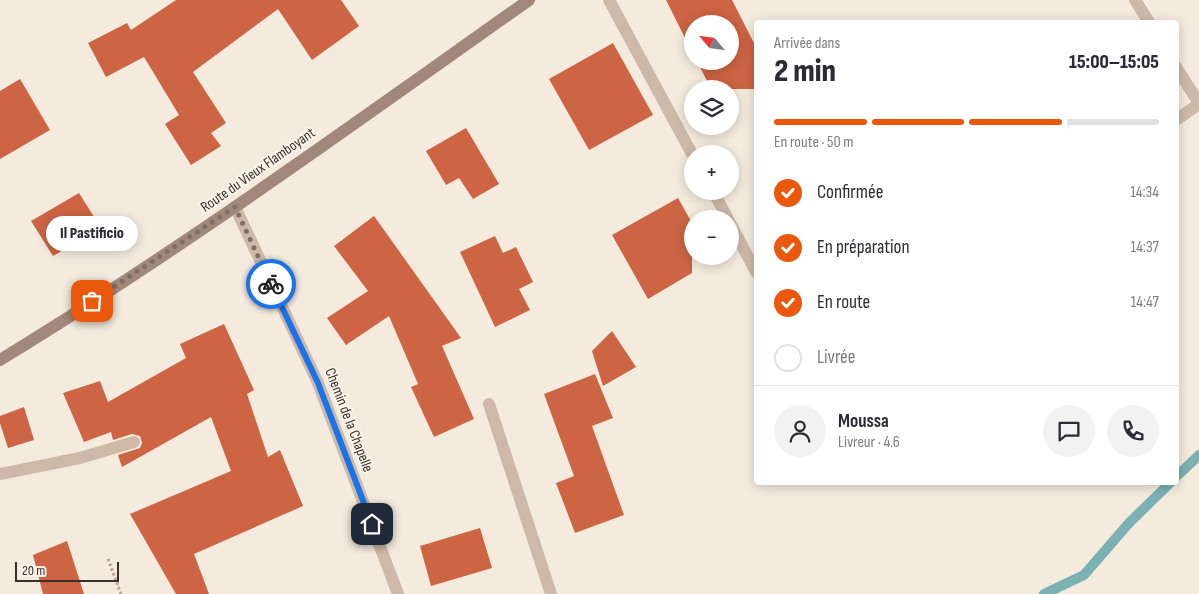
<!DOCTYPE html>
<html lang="fr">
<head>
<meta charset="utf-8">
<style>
  :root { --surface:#fff; --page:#f2f2f3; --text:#2b2b33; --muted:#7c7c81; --line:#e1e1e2; --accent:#ea580c }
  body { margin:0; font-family:"Sofia Sans Condensed",sans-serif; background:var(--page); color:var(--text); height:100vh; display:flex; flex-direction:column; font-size:19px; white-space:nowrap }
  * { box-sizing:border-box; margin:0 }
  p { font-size:16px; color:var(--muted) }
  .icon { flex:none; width:28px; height:28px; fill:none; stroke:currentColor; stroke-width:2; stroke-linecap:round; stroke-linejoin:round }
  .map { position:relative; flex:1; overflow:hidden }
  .side { position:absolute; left:754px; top:20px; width:425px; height:465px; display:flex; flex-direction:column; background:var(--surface); border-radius:5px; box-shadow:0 2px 12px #0003 }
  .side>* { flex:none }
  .needle { width:32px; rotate:299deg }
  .fabs { position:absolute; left:684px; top:15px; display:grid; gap:10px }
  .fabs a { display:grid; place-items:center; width:55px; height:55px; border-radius:50%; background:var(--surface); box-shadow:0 2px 12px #0003; font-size:25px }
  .scale { position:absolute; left:15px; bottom:12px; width:104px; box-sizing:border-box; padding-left:5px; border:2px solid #3a2e29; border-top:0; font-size:14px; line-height:18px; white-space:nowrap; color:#3a2e29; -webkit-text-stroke:4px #fbf4eb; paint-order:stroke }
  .pin { position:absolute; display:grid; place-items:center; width:42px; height:42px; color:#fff; margin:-21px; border-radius:10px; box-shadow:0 2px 8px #0006 }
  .courier { position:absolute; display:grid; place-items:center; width:50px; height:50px; margin:-25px; border:4px solid #1a73e8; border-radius:50%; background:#fff; color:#222; box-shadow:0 1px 6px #0007 }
  .bubble { position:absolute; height:35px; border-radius:18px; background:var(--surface); box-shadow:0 2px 12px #0003; font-size:16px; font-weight:800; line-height:35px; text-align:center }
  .summary em { font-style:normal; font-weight:800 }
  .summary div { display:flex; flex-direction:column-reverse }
  .summary { display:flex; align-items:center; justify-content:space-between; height:85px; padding:0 20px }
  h1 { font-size:32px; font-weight:800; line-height:38px }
  .bar { display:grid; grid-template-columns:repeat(4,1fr); gap:8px 5px; align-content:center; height:60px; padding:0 20px }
  .bar i { height:6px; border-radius:4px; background:var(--line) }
  .bar .active { background:var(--accent) }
  .bar p { grid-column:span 4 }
  .line { display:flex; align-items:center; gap:12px; padding:0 20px; border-top:1px solid var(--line) }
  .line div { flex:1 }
  .round { display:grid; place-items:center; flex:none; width:52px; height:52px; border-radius:26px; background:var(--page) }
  ol { padding:0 20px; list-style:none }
  li { display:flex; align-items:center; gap:15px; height:55px }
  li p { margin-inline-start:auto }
  li .icon { padding:5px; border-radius:50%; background:var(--accent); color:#fff; stroke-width:4 }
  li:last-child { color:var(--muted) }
  li i { width:28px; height:28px; border:2px solid var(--line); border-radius:50% }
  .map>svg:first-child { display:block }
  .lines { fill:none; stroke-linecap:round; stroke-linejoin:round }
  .stream { stroke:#7bb1b3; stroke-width:10 }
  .building { fill:#cd6443 }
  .path { stroke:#baa393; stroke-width:3; stroke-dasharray:2.5 2.5; stroke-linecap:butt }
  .lane { stroke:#ceb9a9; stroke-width:12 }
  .street { stroke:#ceb9a9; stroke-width:12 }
  .secondary { stroke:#a2887a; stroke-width:12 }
  .done { stroke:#7b7068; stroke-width:5; stroke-dasharray:0 9 }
  .route { stroke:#1a73e8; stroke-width:6 }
  .labels { text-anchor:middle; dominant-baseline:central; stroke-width:4; stroke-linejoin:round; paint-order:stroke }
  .street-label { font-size:15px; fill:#3a2e29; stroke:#fbf4eb }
</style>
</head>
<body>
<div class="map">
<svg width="1199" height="594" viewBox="0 0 1199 594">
  <rect width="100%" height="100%" fill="#f4eade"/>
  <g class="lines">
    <g class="stream">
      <polyline points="1176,477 1199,455"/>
      <polyline points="1044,594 1084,575 1129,523 1171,482"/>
    </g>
  </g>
  <g class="building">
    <polygon points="176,0 341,0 359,26 312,60 278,9 193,72 226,123 211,133 221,146 191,165 165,124 179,115 144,57 106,77 88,43 127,23 131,30"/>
    <polygon points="666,0 732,0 756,47 756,89 711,89 697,61 730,61 730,24 692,24 692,52"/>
    <polygon points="613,43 653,115 589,150 549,79"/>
    <polygon points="20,79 50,130 0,159 0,91"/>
    <polygon points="466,128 499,184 473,199 459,178 446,185 426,151"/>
    <polygon points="79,193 101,228 53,256 31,221"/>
    <polygon points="678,198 692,223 692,273 648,299 612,235"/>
    <polygon points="374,216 461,338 442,346 474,419 434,437 411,387 418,384 389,316 346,345 327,318 368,291 334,246"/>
    <polygon points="495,236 503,253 516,247 533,282 519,289 530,310 495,327 460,252"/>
    <polygon points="224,324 254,390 247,394 268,457 280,450 303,506 194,554 209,594 176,594 130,514 231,471 211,417 122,467 118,455 140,448 142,443 140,436 132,434 113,440 111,432 84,442 63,393 100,381 108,402 186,358 180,344"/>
    <polygon points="612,331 636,367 603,386 592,351"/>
    <polygon points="595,374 613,418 592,426 624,515 575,533 556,483 574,476 544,394"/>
    <polygon points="24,407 34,440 8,448 0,423 0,416"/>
    <polygon points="480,528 492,568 431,586 420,546"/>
    <polygon points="67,541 84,594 43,594 33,555"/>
  </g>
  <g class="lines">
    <polyline class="path" points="108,559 121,594"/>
    <g class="lane">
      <polyline points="1135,0 1149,22"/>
      <polyline points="1176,67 1199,103"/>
      <polyline points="1176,120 1199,104"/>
      <polyline points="489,404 551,594"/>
      <polyline points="0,474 80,458 134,442"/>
    </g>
    <g class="street">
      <polyline points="609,0 692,154"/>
      <polyline points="713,191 728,219"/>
      <polyline points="235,207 318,383 398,594"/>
      <polyline points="730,223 756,272"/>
    </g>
    <path class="secondary" d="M0,360C182,249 355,123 529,0"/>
  </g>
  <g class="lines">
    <polyline class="done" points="92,301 235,207 271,284"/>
    <polyline class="route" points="271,284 318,383 372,524"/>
  </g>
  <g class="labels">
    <g class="street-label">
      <text transform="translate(258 170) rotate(-35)">Route du Vieux Flamboyant</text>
      <text transform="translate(349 420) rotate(69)">Chemin de la Chapelle</text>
    </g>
  </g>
</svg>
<div class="fabs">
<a><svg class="needle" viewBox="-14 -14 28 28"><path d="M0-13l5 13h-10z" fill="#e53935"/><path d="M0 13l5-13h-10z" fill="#7c7c81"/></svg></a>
<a><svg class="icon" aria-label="layers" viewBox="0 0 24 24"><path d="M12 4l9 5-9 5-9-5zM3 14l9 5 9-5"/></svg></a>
<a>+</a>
<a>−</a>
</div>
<div class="scale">20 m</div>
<div class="pin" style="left:92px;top:301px;background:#ea580c"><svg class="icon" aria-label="bag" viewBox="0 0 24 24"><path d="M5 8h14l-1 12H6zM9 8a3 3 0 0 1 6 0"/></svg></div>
<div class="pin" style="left:372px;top:524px;background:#1f2937"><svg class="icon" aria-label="home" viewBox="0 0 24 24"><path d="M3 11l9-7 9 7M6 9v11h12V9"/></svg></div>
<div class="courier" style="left:271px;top:284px"><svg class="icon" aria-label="bike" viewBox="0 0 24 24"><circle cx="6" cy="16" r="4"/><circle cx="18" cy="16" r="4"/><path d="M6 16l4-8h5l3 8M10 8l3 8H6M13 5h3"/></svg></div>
<div class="bubble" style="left:46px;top:216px;width:92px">Il Pastificio</div>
<section class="side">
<div class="summary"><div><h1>2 min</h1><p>Arrivée dans</p></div><em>15:00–15:05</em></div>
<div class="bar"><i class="active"></i><i class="active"></i><i class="active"></i><i></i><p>En route · 50 m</p></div>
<ol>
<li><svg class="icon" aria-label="check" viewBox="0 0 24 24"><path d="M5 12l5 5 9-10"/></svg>Confirmée<p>14:34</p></li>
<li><svg class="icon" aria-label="check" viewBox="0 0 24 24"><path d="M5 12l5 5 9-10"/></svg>En préparation<p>14:37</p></li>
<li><svg class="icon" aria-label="check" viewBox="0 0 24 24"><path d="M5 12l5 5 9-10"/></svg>En route<p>14:47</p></li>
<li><i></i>Livrée</li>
</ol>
<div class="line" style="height:90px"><a class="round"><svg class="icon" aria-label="person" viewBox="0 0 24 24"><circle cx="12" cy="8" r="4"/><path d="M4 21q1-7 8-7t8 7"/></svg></a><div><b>Moussa</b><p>Livreur · 4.6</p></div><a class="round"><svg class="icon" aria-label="chat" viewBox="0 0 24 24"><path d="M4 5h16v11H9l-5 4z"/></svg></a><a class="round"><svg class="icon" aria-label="phone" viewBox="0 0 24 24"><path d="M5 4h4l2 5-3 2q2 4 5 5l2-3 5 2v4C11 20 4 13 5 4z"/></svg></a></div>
</section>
</div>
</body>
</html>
